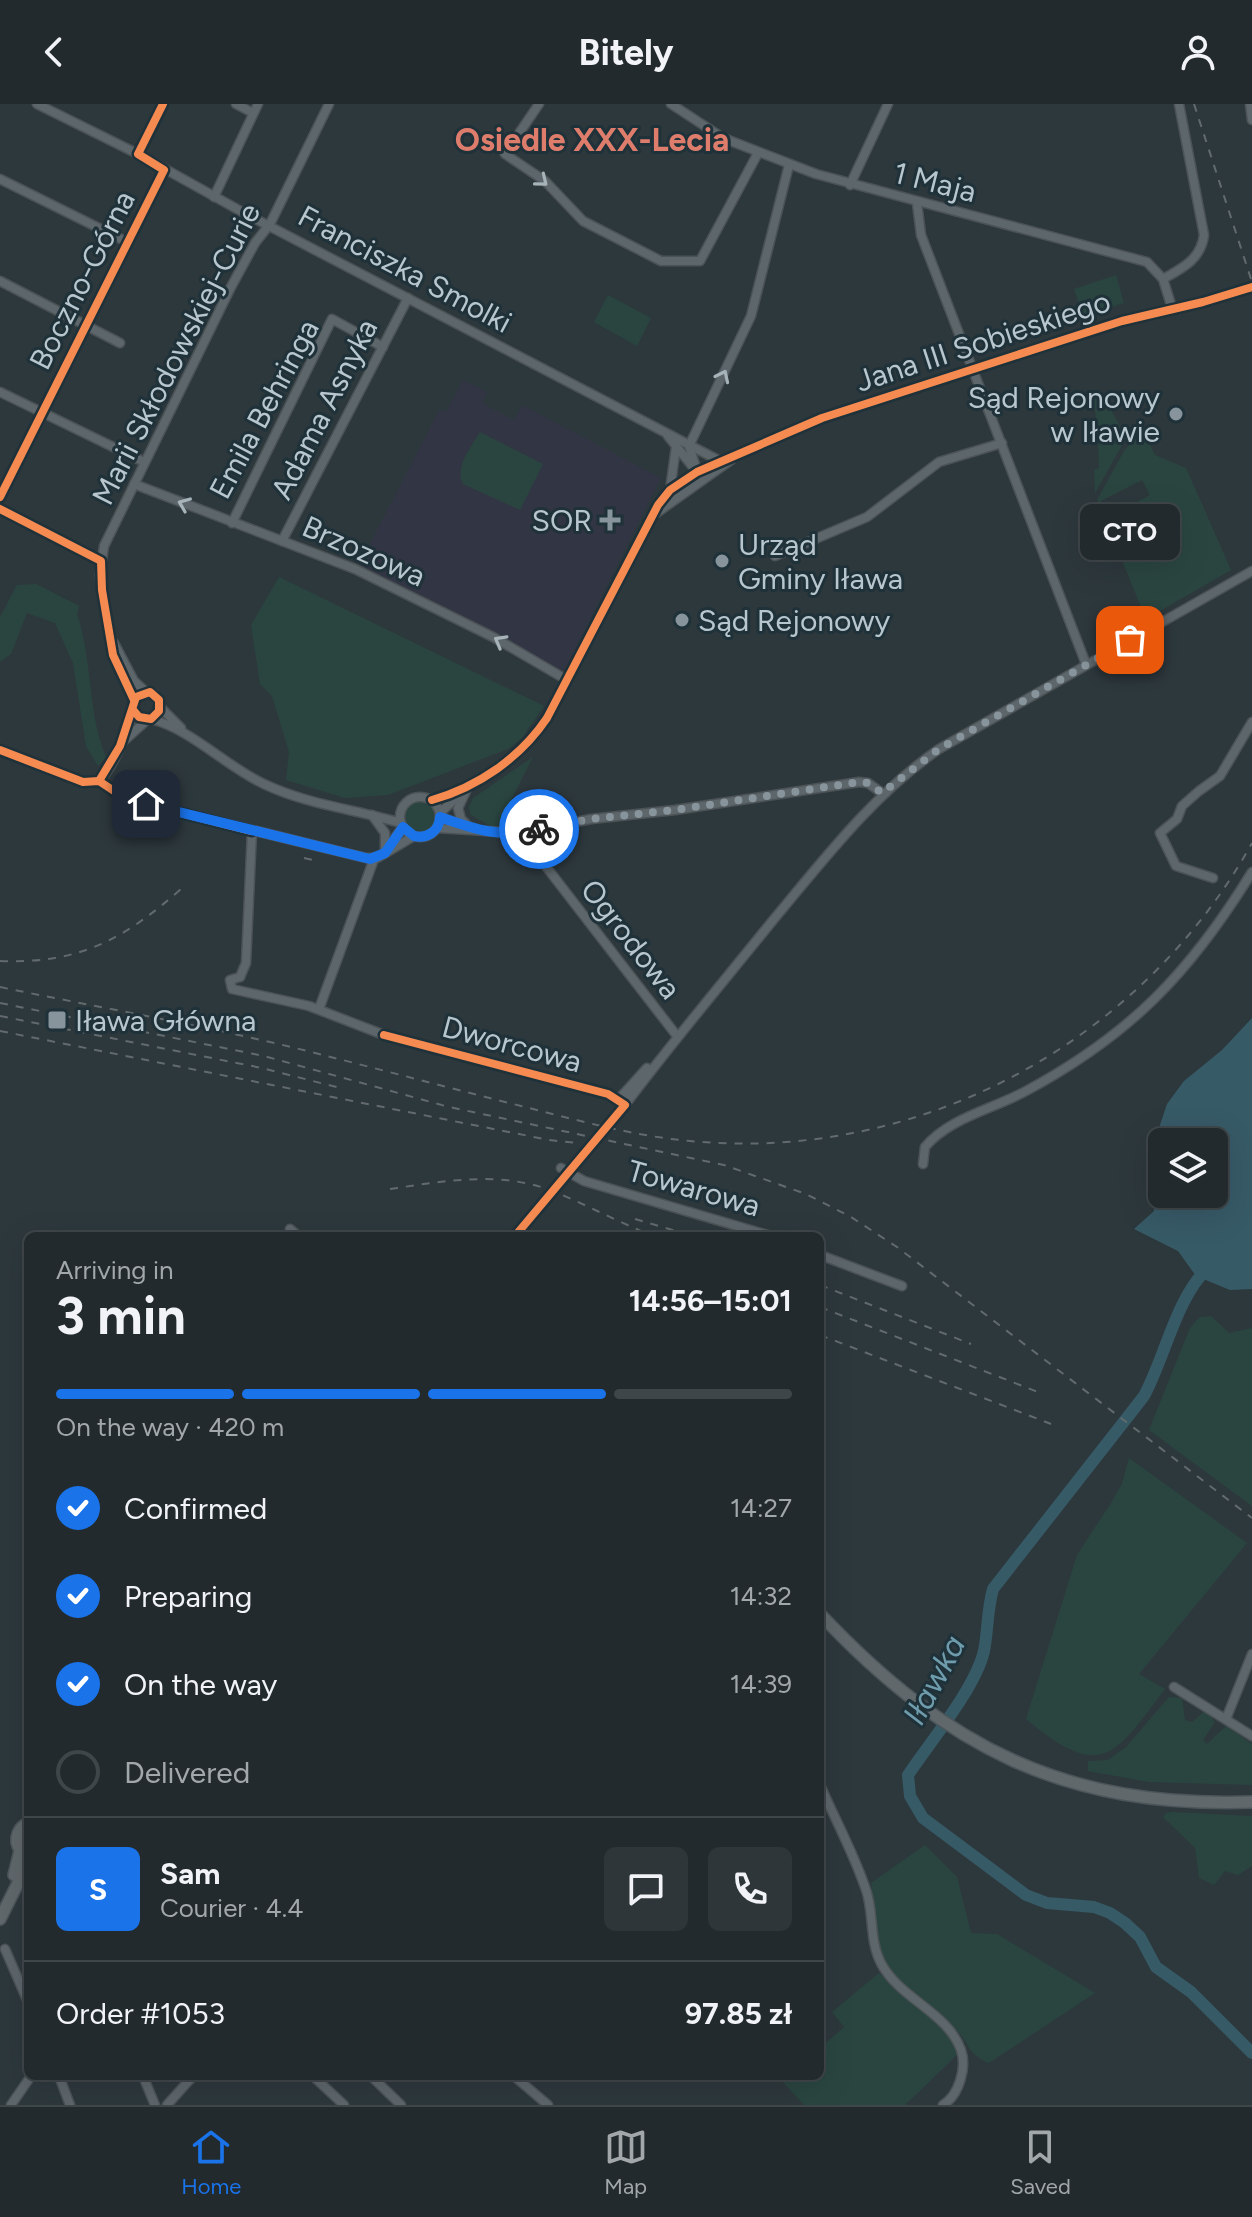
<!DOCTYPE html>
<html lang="en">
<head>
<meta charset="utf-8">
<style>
  :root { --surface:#222a2e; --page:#2e363a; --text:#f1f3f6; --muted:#a2a7aa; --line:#3f464a; --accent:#1a73e8 }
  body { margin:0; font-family:Figtree,sans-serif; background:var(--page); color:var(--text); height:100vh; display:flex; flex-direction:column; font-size:30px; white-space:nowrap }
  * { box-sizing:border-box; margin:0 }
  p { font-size:26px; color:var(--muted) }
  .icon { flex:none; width:44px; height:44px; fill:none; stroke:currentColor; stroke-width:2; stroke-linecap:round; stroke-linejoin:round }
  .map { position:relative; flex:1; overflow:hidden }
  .details { position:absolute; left:24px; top:1128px; width:800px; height:848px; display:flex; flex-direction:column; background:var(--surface); border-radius:12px; box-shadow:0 8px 32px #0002,0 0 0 2px var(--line) }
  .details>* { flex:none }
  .fabs { position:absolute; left:1148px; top:1024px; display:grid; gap:16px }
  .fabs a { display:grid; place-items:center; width:80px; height:80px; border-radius:12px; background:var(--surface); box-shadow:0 8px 32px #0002,0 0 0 2px var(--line); font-size:40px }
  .pin { position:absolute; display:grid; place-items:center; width:68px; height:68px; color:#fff; margin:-34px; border-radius:16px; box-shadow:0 4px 12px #0006 }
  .courier { position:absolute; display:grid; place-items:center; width:80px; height:80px; margin:-40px; border:6px solid #1a73e8; border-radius:50%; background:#fff; color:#222; box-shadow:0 2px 10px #0007 }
  .bubble { position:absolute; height:56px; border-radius:12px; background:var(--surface); box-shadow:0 8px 32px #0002,0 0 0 2px var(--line); font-size:26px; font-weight:700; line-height:56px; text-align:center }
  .overview em { font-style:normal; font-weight:700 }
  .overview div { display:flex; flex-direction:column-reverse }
  .overview { display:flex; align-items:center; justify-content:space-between; height:136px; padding:0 32px }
  h1 { font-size:52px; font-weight:700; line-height:60px }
  .bar { display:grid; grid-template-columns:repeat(4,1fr); gap:12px 8px; align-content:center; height:96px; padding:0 32px }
  .bar i { height:10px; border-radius:6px; background:var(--line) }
  .bar .current { background:var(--accent) }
  .bar p { grid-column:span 4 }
  .line { display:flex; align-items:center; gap:20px; padding:0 32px; border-top:2px solid var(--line) }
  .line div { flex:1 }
  .round { display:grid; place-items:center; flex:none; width:84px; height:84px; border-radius:12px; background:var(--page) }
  ol { padding:0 32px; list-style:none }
  li { display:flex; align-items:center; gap:24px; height:88px }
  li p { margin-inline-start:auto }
  li .icon { padding:8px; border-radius:50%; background:var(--accent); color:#fff; stroke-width:4 }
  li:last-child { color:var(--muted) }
  li i { width:44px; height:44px; border:4px solid var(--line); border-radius:50% }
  header { display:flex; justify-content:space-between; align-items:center; height:104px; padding:0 32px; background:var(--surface); font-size:36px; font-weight:700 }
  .tab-bar { display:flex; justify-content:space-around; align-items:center; height:112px; border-top:2px solid var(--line); background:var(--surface); font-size:22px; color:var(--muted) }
  .tab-bar a { display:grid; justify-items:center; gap:4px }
  .tab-bar .current { color:var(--accent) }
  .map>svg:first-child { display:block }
  .medical { fill:#323543 }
  .green { fill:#2a4540 }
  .water { fill:#375a67; fill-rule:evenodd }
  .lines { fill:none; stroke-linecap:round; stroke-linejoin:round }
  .river { stroke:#375a67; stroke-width:12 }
  .minor-casing { stroke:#4c5357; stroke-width:11 }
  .major-casing { stroke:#4b555a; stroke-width:14 }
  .minor { stroke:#5d666b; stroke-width:8 }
  .major { stroke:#60686c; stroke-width:11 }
  .rail { stroke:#626a6e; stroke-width:2; stroke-dasharray:8 8; stroke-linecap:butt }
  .cycleway-casing { stroke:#1f3139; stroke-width:13 }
  .cycleway { stroke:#f68b52; stroke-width:8 }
  .oneway { stroke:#a6b3b9 }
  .done { stroke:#87949b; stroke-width:8; stroke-dasharray:0 14.4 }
  .route { stroke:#1a73e8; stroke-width:10 }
  .poi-dot { fill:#87949b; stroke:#1f3139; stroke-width:3 }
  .labels { text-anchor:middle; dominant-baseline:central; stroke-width:6; stroke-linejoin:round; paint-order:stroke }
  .street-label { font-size:30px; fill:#b8c6cd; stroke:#1f3139 }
  .poi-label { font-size:30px; fill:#b8c6cd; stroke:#1f3139; text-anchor:start }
  .neighbourhood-label { font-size:32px; font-weight:bold; fill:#de7d6c; stroke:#1f3139 }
  .water-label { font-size:32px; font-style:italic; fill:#6f9cad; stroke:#1f3139 }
</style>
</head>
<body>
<header><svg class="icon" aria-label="back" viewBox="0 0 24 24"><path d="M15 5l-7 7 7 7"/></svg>Bitely<svg class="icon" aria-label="person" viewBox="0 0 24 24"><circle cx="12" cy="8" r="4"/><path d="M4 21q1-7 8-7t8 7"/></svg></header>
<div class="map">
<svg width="1252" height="2001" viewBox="0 0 1252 2001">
  <rect width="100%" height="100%" fill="#2d383d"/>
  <polygon class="medical" points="463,276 487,288 482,299 514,316 522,301 661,374 564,567 358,463 439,306 446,308"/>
  <g class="green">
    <polygon points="1116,171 1124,199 1083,212 1074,185"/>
    <polygon points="608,191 651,214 637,242 594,218"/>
    <polygon points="1102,289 1126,334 1095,389 1094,366 1099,364 1098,336 1093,336 1092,330 1098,329 1094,298 1089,296 1090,292"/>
    <polygon points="1143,326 1155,351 1186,364 1231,466 1146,515 1105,415 1150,391 1142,376 1101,397 1101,402 1097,396 1124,347"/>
    <path d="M480,328L543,360L520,406L463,380C454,363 471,343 480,328Z"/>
    <polygon points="279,473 544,602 522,634 508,645 388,691 345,694 286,676 289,648 272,592 260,580 251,521"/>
    <path d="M36,480L79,502L77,510C93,557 87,608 106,653L98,662L86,642L73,559L55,519L27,509L11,550L0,558V513L17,481Z"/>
    <polygon points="533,653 508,702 506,723 492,723 471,711 469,703 473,694"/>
    <circle cx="420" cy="713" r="15"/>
    <polygon points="1211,1212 1229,1229 1252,1224 1252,1402 1149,1326 1190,1224 1200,1213"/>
    <path d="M1129,1354L1247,1439L1139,1570L1165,1585C1115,1651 1102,1679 1026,1615L1077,1451L1111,1399L1122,1380Z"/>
    <polygon points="1169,1593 1182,1594 1185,1616 1192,1618 1206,1606 1215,1618 1203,1636 1207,1640 1226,1622 1252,1640 1252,1681 1149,1678 1088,1667 1088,1657 1108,1656 1126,1643"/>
    <polygon points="1173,1708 1252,1712 1252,1762 1238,1771 1225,1767 1214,1781 1199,1774 1195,1744 1163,1713 1166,1709"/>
    <path d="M925,1741L957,1773L971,1829L997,1830L1095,1889L989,1959C966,1950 970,1938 955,1925C929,1902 894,1881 881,1847C874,1827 874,1800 871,1779Z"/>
    <polygon points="879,1869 951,1932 958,1950 905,2001 804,2001 782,1977 788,1972 820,1972 820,1944 844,1923 832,1908"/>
  </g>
  <path class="water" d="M1252,914V1185L1230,1186L1196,1172L1178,1147L1134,1125L1154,1107L1155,1036L1167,1000L1184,977L1222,946ZM1162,1038H1214V1090H1162Z"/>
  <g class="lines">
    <path class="river" d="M1208,1164C1177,1192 1165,1253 1144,1292L993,1485C987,1506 988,1527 984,1547C975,1585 930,1638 908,1671L910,1692L923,1714L1026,1791L1047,1799L1094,1803L1110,1809L1125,1819L1140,1833L1156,1863L1191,1888L1252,1949"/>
    <defs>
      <g id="minor">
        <polyline points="37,0 138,50 246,110 720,357"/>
        <polyline points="236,0 253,9"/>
        <polyline points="539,0 505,50 545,77 583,117 661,157 700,157 758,49"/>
        <polyline points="671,0 723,34 816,70 1147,158 1163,175 1172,204"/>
        <polyline points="1250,0 1252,16"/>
        <polyline points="138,50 163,0"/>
        <polyline points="0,75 127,138"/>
        <polyline points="850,81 888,0"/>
        <polyline points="214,93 258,0"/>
        <polyline points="917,99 921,131 1086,560"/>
        <path d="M1163,175C1183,164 1201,155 1204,131L1179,0"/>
        <polyline points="0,177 120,239"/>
        <polyline points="0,288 144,358"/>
        <polyline points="668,332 697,368"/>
        <polyline points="689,342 751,212 789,61"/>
        <polyline points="689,342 697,367"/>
        <polyline points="134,380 355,465 493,533 567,576"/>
        <polyline points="670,386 676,343"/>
        <polyline points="0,393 164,66"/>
        <polyline points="0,405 101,457"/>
        <polyline points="655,410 731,356"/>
        <polyline points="232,419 332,215 383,243"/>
        <polyline points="282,437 408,194"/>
        <polyline points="775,452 867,413 939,358 1002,339"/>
        <polyline points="114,539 134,577 146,588"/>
        <polyline points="134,596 113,551 100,471 104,442 231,183 255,139 270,120 329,0"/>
        <path d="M151,615C193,626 225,662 264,680C308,701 355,705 401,719"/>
        <polyline points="126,635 147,616"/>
        <polyline points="0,646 83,678 99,677 120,691 146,700 366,754 377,754 414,732"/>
        <path d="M99,677C111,667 131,623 133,608C134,599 133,597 139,590H154L160,603L181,624"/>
        <polyline points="467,685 458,704 461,715 471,725"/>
        <circle cx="420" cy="713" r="20"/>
        <path d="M432,696C478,683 520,654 547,614L658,401L670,386L697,368L822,314L1122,217L1203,198L1252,183"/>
        <polyline points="440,709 460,690"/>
        <polyline points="372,711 385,729 385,749"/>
        <polyline points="440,713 464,722"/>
        <polyline points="437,724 520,729 591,715 675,706 859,678 868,679 882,689"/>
        <polyline points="520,729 677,932"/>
        <polyline points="387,745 403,723"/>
        <polyline points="1213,774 1176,762 1160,729 1177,715 1182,702 1199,687 1220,672 1252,618"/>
        <path d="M240,873L230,876L232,885L309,902L384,931L608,990L625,1001C673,937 724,877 774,815C825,754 873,691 939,645L1252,467"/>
        <polyline points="240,873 246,859 252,727"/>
        <polyline points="319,905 374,755"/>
        <polyline points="618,996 647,964"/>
        <path d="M923,1060L925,1043C949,1014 993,1005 1026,987C1130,931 1190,869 1252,768"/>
        <polyline points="561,1064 584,1077 771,1132"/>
        <polyline points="290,1125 298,1132"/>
        <polyline points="820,1151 902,1182"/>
        <polyline points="1174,1583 1252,1632"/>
        <polyline points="1226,1615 1252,1550"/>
        <path d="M820,1681C835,1715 853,1748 865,1783C875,1808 868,1836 882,1861C901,1895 948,1909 961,1946C967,1964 959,1991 943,2001"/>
        <polyline points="5,1845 28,1898"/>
        <polyline points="59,1972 70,2001"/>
        <polyline points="143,1972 155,2001"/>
        <polyline points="313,1972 344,2001"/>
        <polyline points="371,1972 401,2001"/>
        <polyline points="514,1972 548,2001"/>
        <polyline points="11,2001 31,1972"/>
        <polyline points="167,2001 193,1972"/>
      </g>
      <g id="major">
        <path d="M820,1510C947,1644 1064,1704 1252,1698"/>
        <path d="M24,1750C13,1740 15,1726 28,1719"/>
        <polyline points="14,1771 20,1747"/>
        <polyline points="0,1815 28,1759"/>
      </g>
    </defs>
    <use href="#minor" class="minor-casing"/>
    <use href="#major" class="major-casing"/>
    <use href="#minor" class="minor"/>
    <use href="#major" class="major"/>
    <g class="rail">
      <polyline points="1194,0 1252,178"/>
      <polyline points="304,754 318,757"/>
      <path d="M0,857C79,860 123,836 181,785"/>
      <path d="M0,883C106,905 214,923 319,950C386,967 454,985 521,1002C577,1016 633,1032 690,1037C919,1059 1141,939 1252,739"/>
      <polyline points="0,899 264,952 449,1003 724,1061 806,1090 851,1113 897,1143 1252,1414"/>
      <polyline points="0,912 262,964 344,985"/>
      <polyline points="0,927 549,1036 577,1039"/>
      <path d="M390,1085C444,1077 498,1067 550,1086C585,1100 618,1118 653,1132"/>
      <polyline points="635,1115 693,1132"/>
      <polyline points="820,1181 971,1240"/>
      <polyline points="820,1203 1043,1290"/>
      <polyline points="820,1231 1051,1320"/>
    </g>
    <defs>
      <g id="cycleway">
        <polyline points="0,393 164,66 138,50 163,0"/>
        <polyline points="0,405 101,457 102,486 113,551 134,596"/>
        <polyline points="0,646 83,678 99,677 120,691 146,700 252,727"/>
        <polyline points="99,677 120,642 136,593 150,588 159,596 159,607 151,615 139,613 134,607"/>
        <path d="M432,696C478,683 520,654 547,614L658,401L670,386L697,368L822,314L1122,217L1203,198L1252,183"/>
        <polyline points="384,931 608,990 625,1001 515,1132"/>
      </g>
    </defs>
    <use href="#cycleway" class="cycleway-casing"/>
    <use href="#cycleway" class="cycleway"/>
  </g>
  <defs><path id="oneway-chevron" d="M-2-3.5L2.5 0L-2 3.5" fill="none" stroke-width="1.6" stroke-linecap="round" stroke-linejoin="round" transform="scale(2)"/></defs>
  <g class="oneway">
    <use href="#oneway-chevron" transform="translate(542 77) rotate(39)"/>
    <use href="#oneway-chevron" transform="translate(723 272) rotate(-64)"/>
    <use href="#oneway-chevron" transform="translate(184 400) rotate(-158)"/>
    <use href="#oneway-chevron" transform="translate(500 537) rotate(-151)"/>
  </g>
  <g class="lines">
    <polyline class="done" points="539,725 591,715 675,706 859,678 868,679 882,689 939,645 1130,536"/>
    <path class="route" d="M146,700L370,755L385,749L403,723L414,732C428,735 439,727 440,713C476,726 500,734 539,725"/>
  </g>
  <g class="poi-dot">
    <circle cx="1176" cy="310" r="8"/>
    <path d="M606 404h8v8h8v8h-8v8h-8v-8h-8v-8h8z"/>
    <circle cx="722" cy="457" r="8"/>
    <circle cx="682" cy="516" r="8"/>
    <rect x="47" y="906" width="20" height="20" rx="4"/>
  </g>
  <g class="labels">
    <g class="street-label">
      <text transform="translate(935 78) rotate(14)">1 Maja</text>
      <text transform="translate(405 165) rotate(28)">Franciszka Smolki</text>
      <text transform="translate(82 176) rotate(-63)">Boczno-Górna</text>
      <text transform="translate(983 237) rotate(-18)">Jana III Sobieskiego</text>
      <text transform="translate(176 250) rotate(-63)">Marii Skłodowskiej-Curie</text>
      <text transform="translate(264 305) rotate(-62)">Emila Behringa</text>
      <text transform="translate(324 305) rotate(-63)">Adama Asnyka</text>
      <text transform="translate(364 447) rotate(24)">Brzozowa</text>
      <text transform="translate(631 835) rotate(52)">Ogrodowa</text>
      <text transform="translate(512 940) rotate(15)">Dworcowa</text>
      <text transform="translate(694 1084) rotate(16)">Towarowa</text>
    </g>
    <g class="poi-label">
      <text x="1160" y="293" text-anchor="end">Sąd Rejonowy<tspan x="1160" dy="34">w Iławie</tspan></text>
      <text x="592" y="416" text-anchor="end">SOR</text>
      <text x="738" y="440">Urząd<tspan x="738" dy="34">Gminy Iława</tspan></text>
      <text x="698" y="516">Sąd Rejonowy</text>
      <text x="75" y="916">Iława Główna</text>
    </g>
    <g class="neighbourhood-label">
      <text x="592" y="36">Osiedle XXX-Lecia</text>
    </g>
    <g class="water-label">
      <text transform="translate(934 1576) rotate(-62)">Iławka</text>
    </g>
  </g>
</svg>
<div class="fabs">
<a><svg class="icon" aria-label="layers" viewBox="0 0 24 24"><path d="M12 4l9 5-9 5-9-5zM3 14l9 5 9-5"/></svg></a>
</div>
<div class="pin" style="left:1130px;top:536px;background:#ea580c"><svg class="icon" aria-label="bag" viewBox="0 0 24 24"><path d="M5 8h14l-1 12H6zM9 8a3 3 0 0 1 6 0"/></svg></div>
<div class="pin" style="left:146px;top:700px;background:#1f2937"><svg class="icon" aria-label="home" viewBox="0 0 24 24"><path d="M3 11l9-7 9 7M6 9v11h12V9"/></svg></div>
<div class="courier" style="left:539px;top:725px"><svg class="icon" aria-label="bike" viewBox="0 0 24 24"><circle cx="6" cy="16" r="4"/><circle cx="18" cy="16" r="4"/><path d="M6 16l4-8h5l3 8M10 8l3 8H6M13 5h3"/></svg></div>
<div class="bubble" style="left:1080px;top:400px;width:100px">CTO</div>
<section class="details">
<div class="overview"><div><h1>3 min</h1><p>Arriving in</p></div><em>14:56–15:01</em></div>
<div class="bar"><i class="current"></i><i class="current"></i><i class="current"></i><i></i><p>On the way · 420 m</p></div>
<ol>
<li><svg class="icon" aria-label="check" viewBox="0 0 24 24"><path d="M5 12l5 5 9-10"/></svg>Confirmed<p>14:27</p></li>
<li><svg class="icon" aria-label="check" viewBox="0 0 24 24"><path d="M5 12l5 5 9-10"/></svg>Preparing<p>14:32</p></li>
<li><svg class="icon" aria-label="check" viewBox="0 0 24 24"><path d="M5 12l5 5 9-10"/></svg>On the way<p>14:39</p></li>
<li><i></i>Delivered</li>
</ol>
<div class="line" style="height:144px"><b class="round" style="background:var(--accent);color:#fff">S</b><div><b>Sam</b><p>Courier · 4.4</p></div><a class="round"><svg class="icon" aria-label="chat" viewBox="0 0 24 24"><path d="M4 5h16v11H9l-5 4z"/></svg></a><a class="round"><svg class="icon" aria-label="phone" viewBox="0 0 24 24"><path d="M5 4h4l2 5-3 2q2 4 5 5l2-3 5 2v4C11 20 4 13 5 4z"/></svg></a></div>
<div class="line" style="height:104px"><div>Order #1053</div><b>97.85 zł</b></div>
</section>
</div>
<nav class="tab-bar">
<a class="current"><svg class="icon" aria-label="home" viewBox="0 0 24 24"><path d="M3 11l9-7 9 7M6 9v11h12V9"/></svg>Home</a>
<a><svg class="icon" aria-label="map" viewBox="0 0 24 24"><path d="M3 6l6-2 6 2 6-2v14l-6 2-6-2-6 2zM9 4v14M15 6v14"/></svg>Map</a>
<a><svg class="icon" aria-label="saved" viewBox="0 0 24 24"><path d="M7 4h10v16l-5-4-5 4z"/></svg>Saved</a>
</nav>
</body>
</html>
